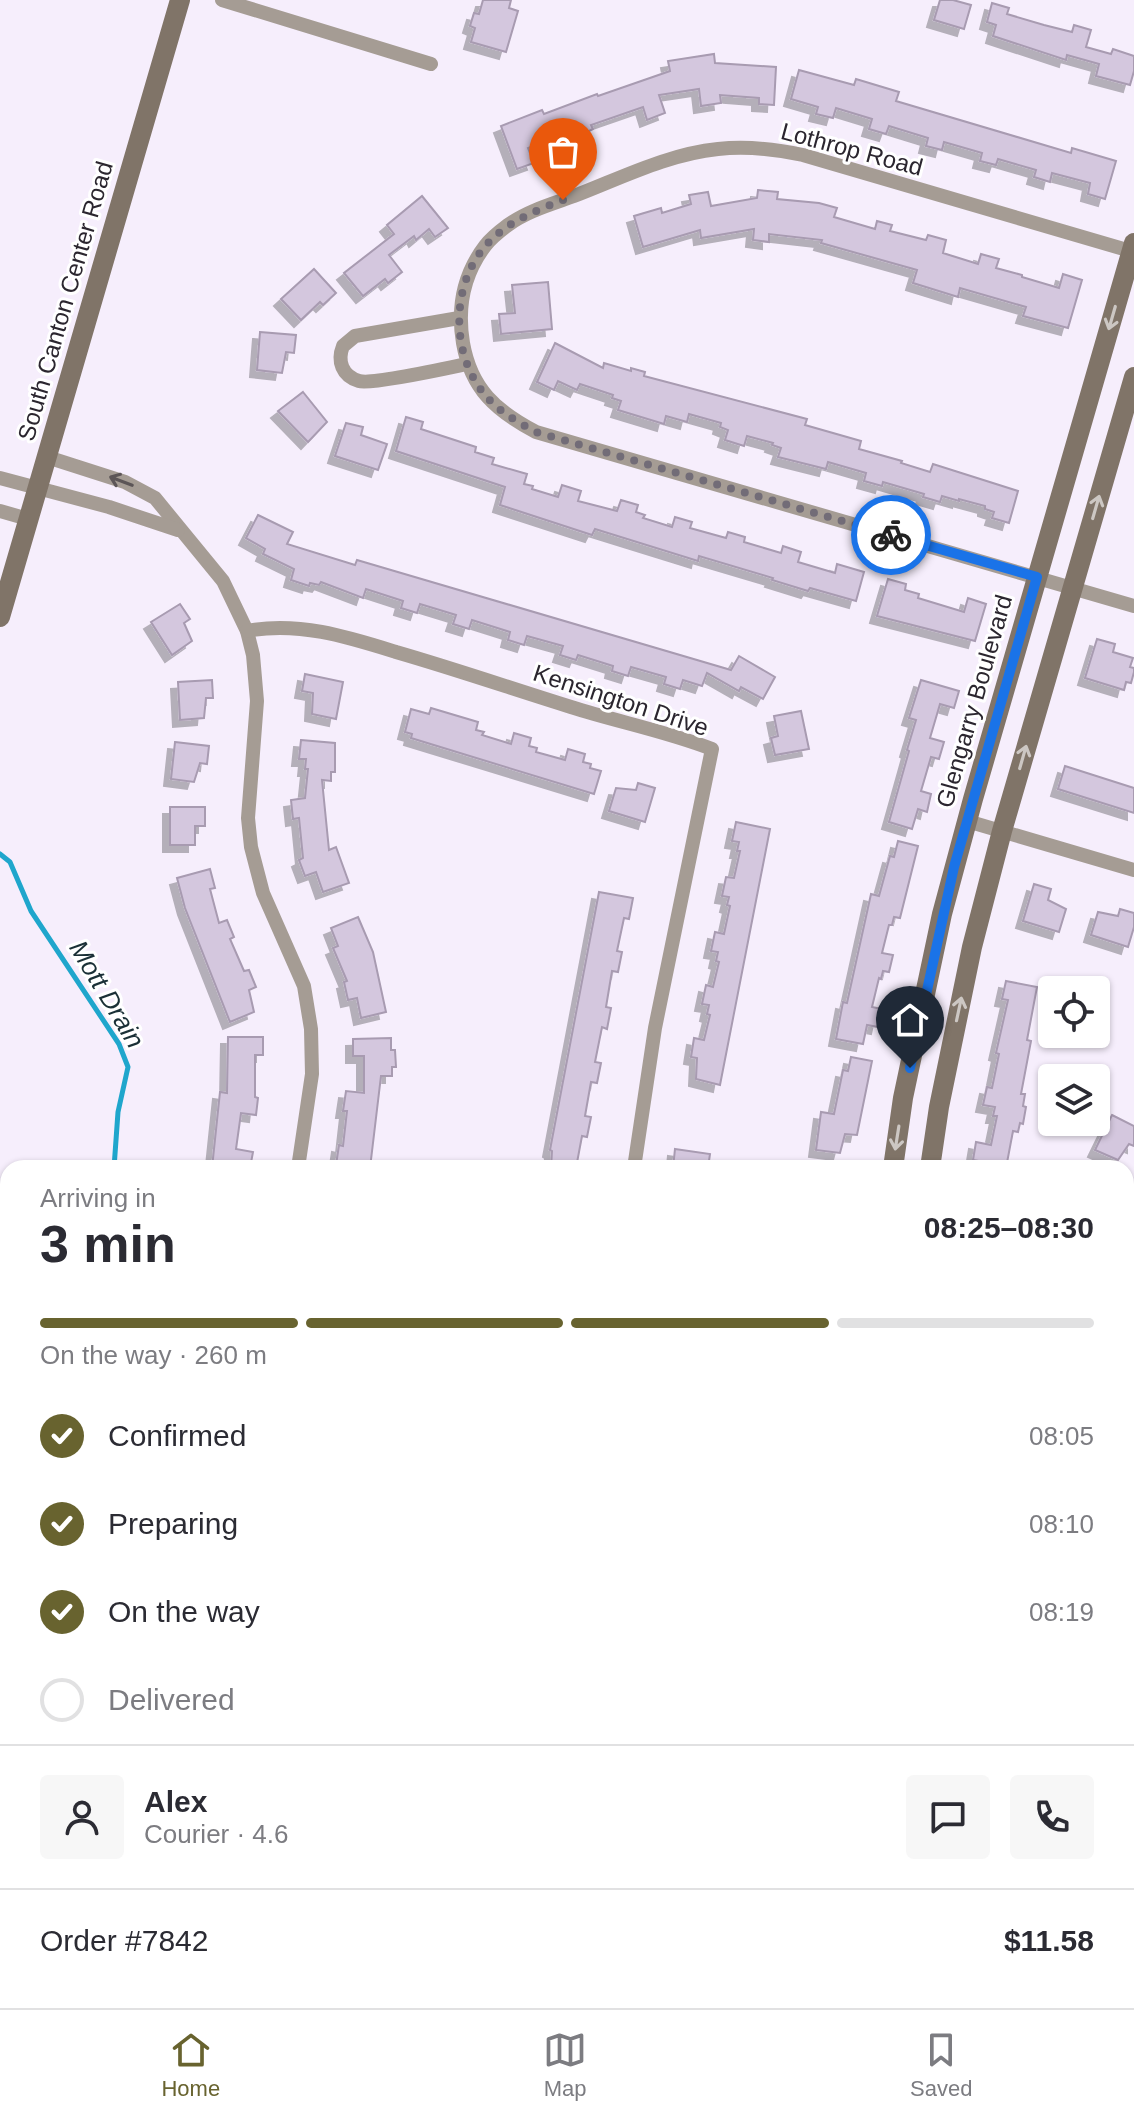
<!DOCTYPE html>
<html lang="en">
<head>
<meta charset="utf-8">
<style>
  :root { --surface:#fff; --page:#f7f7f7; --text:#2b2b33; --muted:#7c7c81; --line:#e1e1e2; --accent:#68632f }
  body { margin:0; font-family:Arial,sans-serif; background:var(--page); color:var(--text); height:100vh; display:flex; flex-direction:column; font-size:30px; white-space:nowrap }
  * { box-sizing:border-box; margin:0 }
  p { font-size:26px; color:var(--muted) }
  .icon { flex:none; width:44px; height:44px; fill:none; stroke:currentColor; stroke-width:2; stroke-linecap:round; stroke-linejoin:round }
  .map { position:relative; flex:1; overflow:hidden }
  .panel { position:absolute; left:0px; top:1160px; width:1134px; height:848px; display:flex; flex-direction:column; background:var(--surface); border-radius:24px 24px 0 0; box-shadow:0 2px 6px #0004 }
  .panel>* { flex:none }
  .tools { position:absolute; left:1038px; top:976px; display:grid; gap:16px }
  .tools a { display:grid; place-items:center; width:72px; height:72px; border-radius:8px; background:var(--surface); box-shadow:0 2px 6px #0004; font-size:40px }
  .pin { position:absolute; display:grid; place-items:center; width:68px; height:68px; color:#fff; margin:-82px -34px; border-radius:50% 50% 50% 0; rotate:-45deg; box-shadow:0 0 8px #0007 }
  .pin .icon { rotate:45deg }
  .courier { position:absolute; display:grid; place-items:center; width:80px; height:80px; margin:-40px; border:6px solid #1a73e8; border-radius:50%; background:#fff; color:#222; box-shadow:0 2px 10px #0007 }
  .summary em { font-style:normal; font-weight:800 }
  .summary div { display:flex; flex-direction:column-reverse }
  .summary { display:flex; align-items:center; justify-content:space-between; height:136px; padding:0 40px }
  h1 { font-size:52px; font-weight:800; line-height:60px }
  .bar { display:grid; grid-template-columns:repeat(4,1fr); gap:12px 8px; align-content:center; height:96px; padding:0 40px }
  .bar i { height:10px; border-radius:6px; background:var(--line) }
  .bar .on { background:var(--accent) }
  .bar p { grid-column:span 4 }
  .line { display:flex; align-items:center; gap:20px; padding:0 40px; border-top:2px solid var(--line) }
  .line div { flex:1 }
  .round { display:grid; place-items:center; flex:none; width:84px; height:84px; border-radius:8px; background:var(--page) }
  ol { padding:0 40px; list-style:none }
  li { display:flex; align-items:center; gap:24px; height:88px }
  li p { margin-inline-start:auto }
  li .icon { padding:8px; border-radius:50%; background:var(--accent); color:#fff; stroke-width:4 }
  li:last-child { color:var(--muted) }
  li i { width:44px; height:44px; border:4px solid var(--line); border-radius:50% }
  .dock { display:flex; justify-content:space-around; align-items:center; height:112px; border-top:2px solid var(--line); background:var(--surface); font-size:22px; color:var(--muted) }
  .dock a { display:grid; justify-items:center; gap:4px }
  .dock .on { color:var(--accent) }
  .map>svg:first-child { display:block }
  .water { fill:#1fa6cc }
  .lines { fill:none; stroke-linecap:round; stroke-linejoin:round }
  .stream { stroke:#1fa6cc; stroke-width:5 }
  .building { fill:#d4c7de; stroke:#a89bb1; stroke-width:2; filter:url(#shadow) }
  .street { stroke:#a59c94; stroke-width:14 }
  .secondary { stroke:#807468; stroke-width:20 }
  .oneway { stroke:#ccc7c3 }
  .oneway2 { stroke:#5c5557 }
  .done { stroke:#726c77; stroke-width:8; stroke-dasharray:0 14.4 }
  .route { stroke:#1a73e8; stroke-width:10 }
  .labels { text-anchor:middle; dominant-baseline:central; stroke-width:6; stroke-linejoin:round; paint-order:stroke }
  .street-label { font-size:24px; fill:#2b262f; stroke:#fff }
  .water-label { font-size:26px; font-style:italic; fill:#1a2f36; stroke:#fff }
</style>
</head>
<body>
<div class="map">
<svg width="1134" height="2008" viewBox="0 0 1134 2008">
  <defs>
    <filter id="shadow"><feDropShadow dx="-7" dy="7" stdDeviation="0" flood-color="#0004"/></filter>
  </defs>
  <rect width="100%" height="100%" fill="#f6eefc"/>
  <polygon class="water" points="518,2000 697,2000 695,2008 515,2008"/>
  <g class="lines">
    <g class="stream">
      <polyline points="0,854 10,862 31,911 119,1044 128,1067 118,1112 114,1168"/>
      <polyline points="1126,1751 1134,1754"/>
    </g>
  </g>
  <g class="building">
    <polygon points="483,0 511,0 509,8 518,11 506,52 471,42 475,28 470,26 474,13 479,14"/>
    <polygon points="940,0 953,0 971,5 964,29 934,20"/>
    <polygon points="992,3 1009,8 1007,14 1044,25 1072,32 1074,25 1091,30 1086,47 1111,54 1113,49 1134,56 1134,71 1130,85 1096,76 1099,64 1067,55 1066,60 993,36 996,25 987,22"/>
    <polygon points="714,54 715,63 776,67 774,105 759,104 759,98 720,95 721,103 701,106 699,89 659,95 665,113 647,120 643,107 591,125 593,129 585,133 589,143 570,151 564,134 528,148 534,163 517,169 501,126 542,110 544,114 597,94 598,96 670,71 668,61"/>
    <polygon points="799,70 854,85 856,79 899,92 896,101 1071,153 1072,148 1116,161 1105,199 1088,194 1090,183 1052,173 1050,182 1034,177 1036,170 998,159 996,165 980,161 982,153 944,142 942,150 926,146 928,138 889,126 886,134 869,129 872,119 836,108 833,118 816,114 818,107 791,99"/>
    <polygon points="758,190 778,192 777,199 819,203 837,208 834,217 875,229 877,221 892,225 890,231 926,240 928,235 946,240 943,253 978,264 981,254 999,259 996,268 1022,275 1022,277 1059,288 1063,274 1082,280 1068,328 1023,316 1026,307 960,288 958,297 913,283 917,270 821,243 822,240 769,234 769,242 753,240 754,229 701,238 700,230 643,247 634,216 661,208 662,213 691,204 689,195 708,192 711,206 757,198"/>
    <polygon points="422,196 448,228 435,237 429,229 416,240 414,236 389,255 402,272 388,283 385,279 363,296 344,273 394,234 387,225"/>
    <polygon points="314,269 336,293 323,305 320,302 301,320 281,299"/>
    <polygon points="548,282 552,329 501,334 499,314 515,313 512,285"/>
    <polygon points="260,332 296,335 294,353 286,352 282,373 257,370"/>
    <polygon points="555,343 603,368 604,363 631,371 631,368 645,372 644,376 807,419 805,425 861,441 859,449 902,461 901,463 930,472 933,464 1018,491 1009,523 992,518 994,512 985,509 985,506 959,499 959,501 942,496 940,502 923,497 924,494 883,482 882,486 864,481 866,473 828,462 826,469 778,457 781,448 772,445 773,443 747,436 744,446 725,440 728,430 720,427 721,423 689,414 687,422 666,416 664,424 618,410 621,401 612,398 613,395 580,384 577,390 558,381 554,390 537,382"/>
    <polygon points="303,392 327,422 308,442 278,411"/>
    <polygon points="406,417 423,422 421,429 476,447 475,452 494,458 492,464 527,474 524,484 533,486 532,489 558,497 562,485 581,491 578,501 617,511 621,500 638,505 636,512 645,515 643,518 672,527 675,517 692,522 690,528 726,538 728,532 745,537 744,542 781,553 783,546 801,552 798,562 835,573 837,564 864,572 856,601 810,588 808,591 772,580 773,578 699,556 698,561 595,529 592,535 500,505 505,487 396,451"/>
    <polygon points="346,423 363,427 361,435 387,444 378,470 335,456"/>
    <polygon points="258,515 293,532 287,544 355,565 357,560 731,670 739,656 775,677 763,699 741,687 739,691 707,673 702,686 683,680 680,689 664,684 666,677 631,667 628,676 612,671 613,666 578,655 576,660 560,655 563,646 527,636 524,645 508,640 510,632 472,620 469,629 453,624 456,615 420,604 417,613 401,608 403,601 366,589 363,598 321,582 319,585 310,583 309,586 291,580 294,569 263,554 265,549 246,538"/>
    <polygon points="888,579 906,584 905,590 919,594 918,598 964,612 968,598 986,604 975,641 877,616"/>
    <polygon points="180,604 190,619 184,623 192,641 172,655 151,622"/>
    <polygon points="1097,639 1115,644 1113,652 1133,658 1130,667 1134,668 1134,672 1131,683 1126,682 1124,690 1085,678"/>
    <polygon points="305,674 343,682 336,719 312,714 313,693 302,691"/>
    <polygon points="212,680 213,698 206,698 204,718 180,720 178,682"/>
    <polygon points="921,680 959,691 954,708 940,704 930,738 944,742 939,759 931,757 921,791 931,794 927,812 918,809 912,829 889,822 909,751 907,750 916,720 909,718"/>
    <polygon points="431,708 478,722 476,730 484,732 482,735 511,744 514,733 531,738 529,746 537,748 536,752 565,760 568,749 585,754 583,762 591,764 590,768 601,771 594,794 411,738 412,734 405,732 411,709 429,714"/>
    <polygon points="801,711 809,749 775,755 771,738 778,736 774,716"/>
    <polygon points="301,740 335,743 335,772 331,772 331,781 322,780 329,850 336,847 349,883 323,892 316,872 305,876 299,860 303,858 299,818 293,819 291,800 305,798 308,769 305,769 306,759 299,759"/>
    <polygon points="175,742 209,746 207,764 200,763 194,782 171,779"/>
    <polygon points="1065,766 1134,788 1134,813 1058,789"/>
    <polygon points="638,783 655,788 645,822 609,811 616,788 636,790"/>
    <polygon points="170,807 205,807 205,826 195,826 195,845 170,845"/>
    <polygon points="736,822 770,829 720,1085 696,1079 697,1058 691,1057 694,1038 704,1040 710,1015 707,1014 709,1005 702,1004 706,985 713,987 719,962 716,961 718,952 711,951 715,932 724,934 730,906 727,905 729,897 722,896 726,877 734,878 740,851 737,851 739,842 732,841"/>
    <polygon points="898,841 918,846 900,918 894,917 892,925 889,925 882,953 893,955 889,972 883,971 881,979 879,978 872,1007 882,1009 878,1027 867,1025 863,1044 836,1039 843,1002 847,1003 871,894 879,896 890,856 894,857"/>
    <polygon points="210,869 215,888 210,889 219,923 227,920 234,937 230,939 244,971 249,970 256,987 249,990 254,1012 230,1022 185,908 177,878"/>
    <polygon points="1034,884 1051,889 1048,900 1066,909 1059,932 1023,921"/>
    <polygon points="599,892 633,898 629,919 624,918 617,951 622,952 618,972 612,971 606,1007 611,1008 607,1029 602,1027 595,1062 601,1063 597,1083 591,1082 585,1116 591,1117 587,1137 582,1136 576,1168 551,1168 552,1151 550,1150"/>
    <polygon points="1120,909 1134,913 1134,927 1128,947 1091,935 1098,912 1118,916"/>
    <polygon points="358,917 373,952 386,1012 361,1018 357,998 348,1000 344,982 347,981 333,948 338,946 331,928"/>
    <polygon points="1006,981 1037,987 1027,1040 1031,1041 1021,1094 1025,1094 1023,1106 1026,1107 1023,1124 1020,1123 1018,1132 1013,1131 1006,1168 978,1168 979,1161 973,1160 976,1142 991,1145 997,1116 993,1116 995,1107 983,1105 987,1087 992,1088 999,1054 996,1053 1008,1000 1002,999"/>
    <polygon points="228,1037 263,1037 263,1055 255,1055 255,1097 258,1098 256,1115 241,1113 236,1149 253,1152 250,1168 212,1168 220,1092 227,1093"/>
    <polygon points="391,1038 391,1050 395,1050 396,1067 392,1067 392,1076 381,1076 370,1168 339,1168 336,1165 339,1145 343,1146 347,1111 343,1111 346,1091 364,1093 364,1056 353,1056 353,1039"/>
    <polygon points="851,1057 872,1061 857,1135 845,1134 840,1153 816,1150 821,1112 834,1114 843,1070 848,1071"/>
    <polygon points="1112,1115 1134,1126 1134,1146 1129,1144 1118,1160 1095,1150"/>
    <polygon points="675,1149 710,1154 708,1168 673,1168"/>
  </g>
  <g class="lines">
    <g class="street">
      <polyline points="222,0 431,64"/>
      <path d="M1134,252L803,155C775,149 747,146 718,149C668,154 621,178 574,196C552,204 527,211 508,225C500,231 491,238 485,246C463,275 457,307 463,343C471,389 496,411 536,432L1134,606"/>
      <path d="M459,318L355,336L343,346C337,361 342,376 359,381C372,385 448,368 467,364"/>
      <polyline points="47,457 125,482 155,498 223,581 247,631 253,655 257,701 248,818 251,847 263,893 304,986 311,1029 312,1074 298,1168"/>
      <polyline points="0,478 109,507 178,530"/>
      <polyline points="0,511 28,519"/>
      <path d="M247,631C298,621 348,637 396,652C455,669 513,689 571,707C618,722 666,731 712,749L655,1028L634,1168"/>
      <polyline points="967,821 1134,870"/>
      <polyline points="0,1391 8,1381"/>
      <polyline points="1126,1463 1134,1457"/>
      <polyline points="0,1566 8,1574"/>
      <polyline points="0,1601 8,1593"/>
      <polyline points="40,2008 43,2000"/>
      <polyline points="1086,2008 1088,2000"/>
    </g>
    <g class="secondary">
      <polyline points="0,617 180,0"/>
      <polyline points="893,1168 903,1098 942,914 973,799 1134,243"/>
      <polyline points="930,1168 939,1107 972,947 1002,831 1134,377"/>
      <polyline points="0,1962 8,1964"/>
      <polyline points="119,2000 145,2008"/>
      <polyline points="773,2008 776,2000"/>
      <polyline points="812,2008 814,2000"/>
    </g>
  </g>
  <defs><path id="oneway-shaft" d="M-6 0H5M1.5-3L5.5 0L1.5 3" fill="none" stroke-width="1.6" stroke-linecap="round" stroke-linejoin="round" transform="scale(2)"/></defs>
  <g class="oneway">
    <use href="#oneway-shaft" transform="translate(1112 318) rotate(106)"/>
    <use href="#oneway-shaft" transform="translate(1096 507) rotate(-74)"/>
    <use href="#oneway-shaft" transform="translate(1023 757) rotate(-74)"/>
    <use href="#oneway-shaft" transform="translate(959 1009) rotate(-78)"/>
    <use href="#oneway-shaft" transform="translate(897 1138) rotate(99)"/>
  </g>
  <use class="oneway2" href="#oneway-shaft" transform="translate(121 481) rotate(-159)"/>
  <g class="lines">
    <path class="done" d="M563,200C535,211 509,221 488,243C453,280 450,345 479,387C493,408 514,420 536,432L891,535"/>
    <polyline class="route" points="891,535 1037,577 954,867 910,1068"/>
  </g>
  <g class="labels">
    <g class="street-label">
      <text transform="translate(852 149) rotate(15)">Lothrop Road</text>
      <text transform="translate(65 301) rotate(-74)">South Canton Center Road</text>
      <text transform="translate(621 700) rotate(18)">Kensington Drive</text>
      <text transform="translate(974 701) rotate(-74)">Glengarry Boulevard</text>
    </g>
    <g class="water-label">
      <text transform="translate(107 994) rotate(59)">Mott Drain</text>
    </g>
  </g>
</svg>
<div class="tools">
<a><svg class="icon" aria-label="locate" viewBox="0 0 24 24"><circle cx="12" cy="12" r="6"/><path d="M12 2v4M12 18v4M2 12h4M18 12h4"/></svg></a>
<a><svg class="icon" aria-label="layers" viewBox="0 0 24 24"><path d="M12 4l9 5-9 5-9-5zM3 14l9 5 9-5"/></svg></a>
</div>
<div class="pin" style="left:563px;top:200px;background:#ea580c"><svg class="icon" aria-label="bag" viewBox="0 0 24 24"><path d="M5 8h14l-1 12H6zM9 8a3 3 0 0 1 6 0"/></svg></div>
<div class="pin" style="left:910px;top:1068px;background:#1f2937"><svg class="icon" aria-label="home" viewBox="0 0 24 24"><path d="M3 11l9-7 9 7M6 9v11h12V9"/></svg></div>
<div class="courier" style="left:891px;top:535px"><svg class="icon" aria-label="bike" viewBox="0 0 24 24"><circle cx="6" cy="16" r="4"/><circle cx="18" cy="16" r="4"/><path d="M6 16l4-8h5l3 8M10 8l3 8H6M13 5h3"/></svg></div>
<section class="panel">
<div class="summary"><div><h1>3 min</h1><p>Arriving in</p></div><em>08:25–08:30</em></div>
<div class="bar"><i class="on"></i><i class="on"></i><i class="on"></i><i></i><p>On the way · 260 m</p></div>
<ol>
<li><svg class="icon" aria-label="check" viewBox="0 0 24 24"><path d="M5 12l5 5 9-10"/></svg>Confirmed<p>08:05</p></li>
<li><svg class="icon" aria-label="check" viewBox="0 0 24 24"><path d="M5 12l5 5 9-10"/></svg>Preparing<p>08:10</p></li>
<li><svg class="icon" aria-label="check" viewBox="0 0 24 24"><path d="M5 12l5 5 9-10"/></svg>On the way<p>08:19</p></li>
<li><i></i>Delivered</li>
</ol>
<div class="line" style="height:144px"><a class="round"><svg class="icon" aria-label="person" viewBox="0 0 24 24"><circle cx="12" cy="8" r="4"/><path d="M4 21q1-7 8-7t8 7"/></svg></a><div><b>Alex</b><p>Courier · 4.6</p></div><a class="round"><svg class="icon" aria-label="chat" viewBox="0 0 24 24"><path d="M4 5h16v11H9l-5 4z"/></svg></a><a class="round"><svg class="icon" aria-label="phone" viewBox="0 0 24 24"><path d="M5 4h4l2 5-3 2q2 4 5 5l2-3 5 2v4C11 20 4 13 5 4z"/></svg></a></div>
<div class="line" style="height:104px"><div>Order #7842</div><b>$11.58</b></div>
</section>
</div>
<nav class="dock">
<a class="on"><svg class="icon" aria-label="home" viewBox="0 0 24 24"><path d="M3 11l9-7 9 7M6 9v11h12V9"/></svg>Home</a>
<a><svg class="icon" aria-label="map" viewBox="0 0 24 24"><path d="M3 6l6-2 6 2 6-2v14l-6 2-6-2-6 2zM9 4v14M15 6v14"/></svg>Map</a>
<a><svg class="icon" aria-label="saved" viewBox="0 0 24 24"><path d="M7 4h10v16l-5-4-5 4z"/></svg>Saved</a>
</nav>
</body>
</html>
